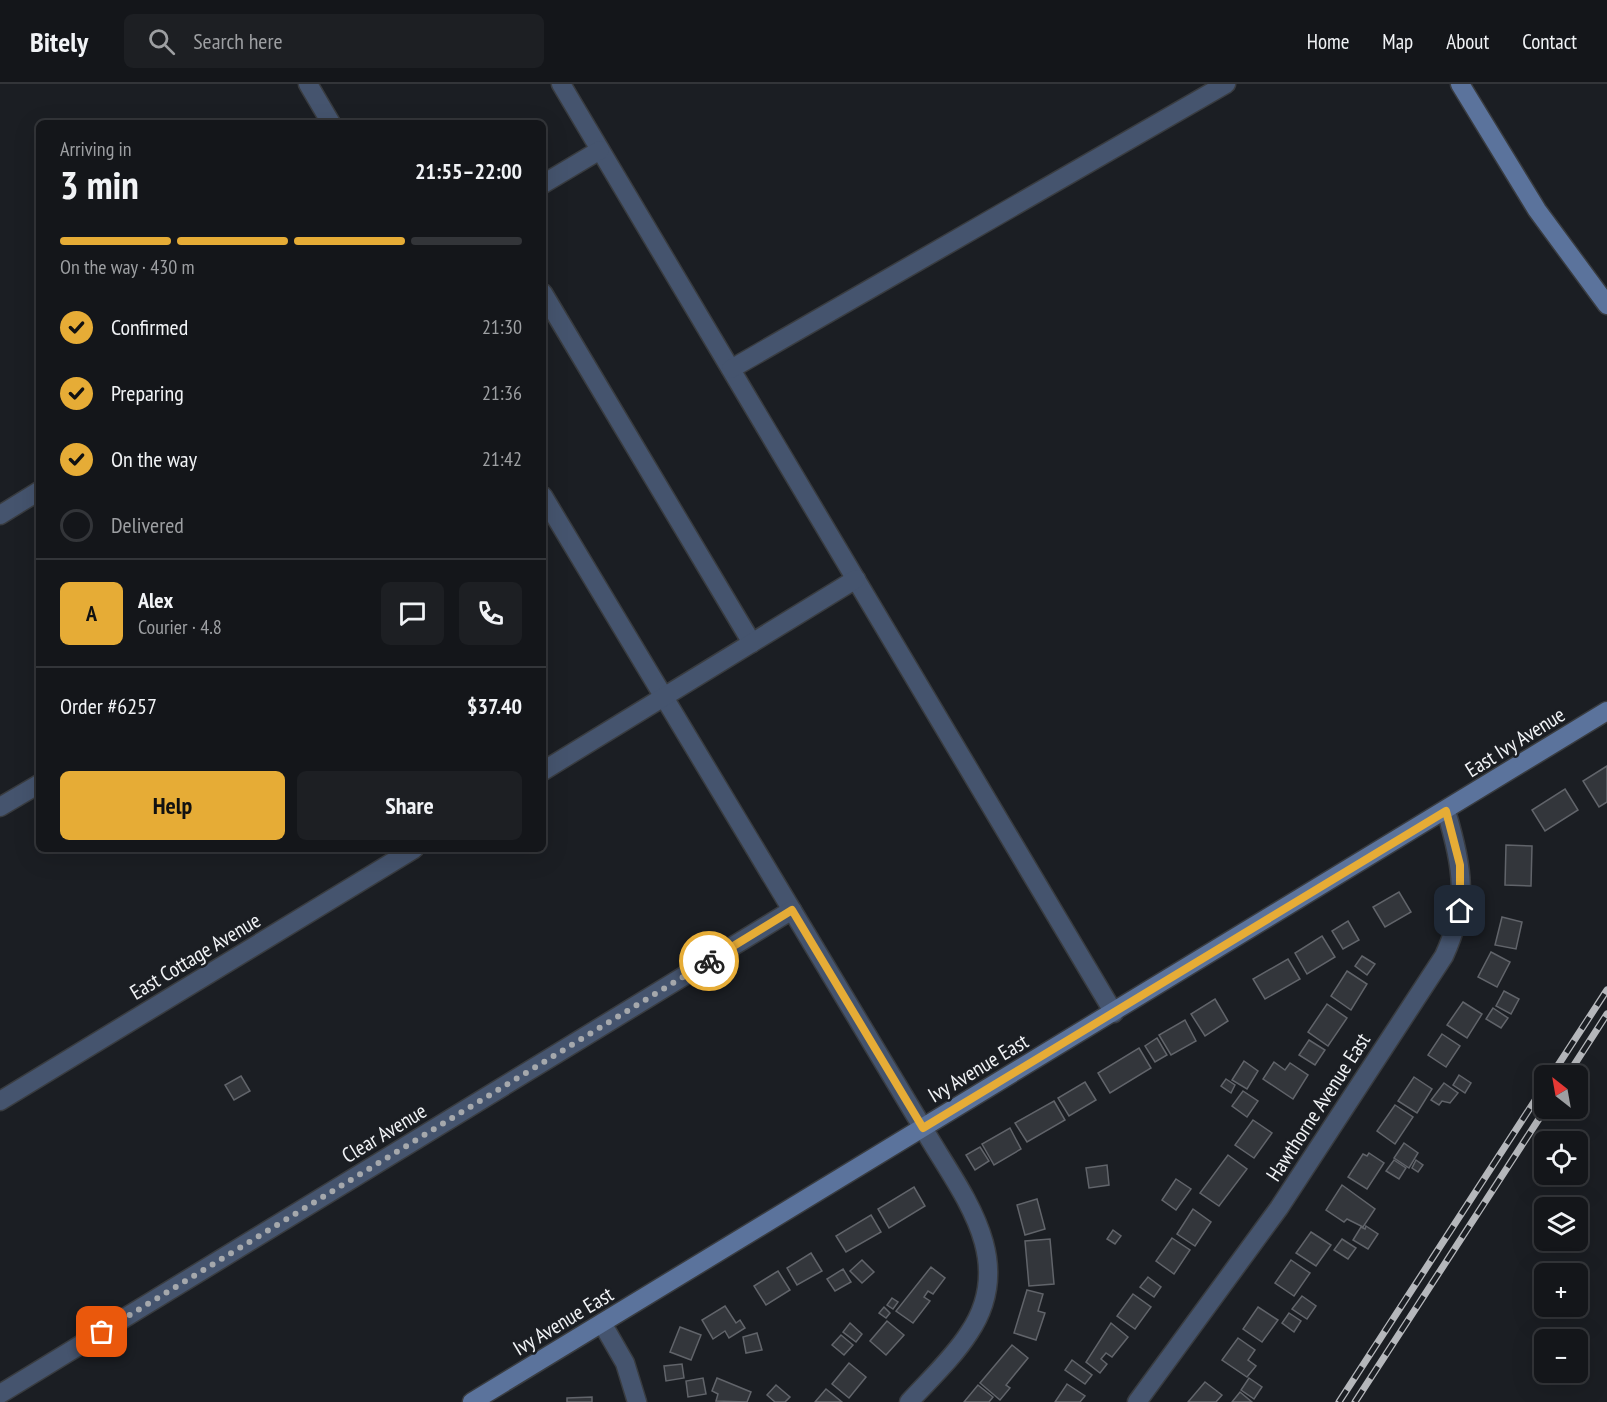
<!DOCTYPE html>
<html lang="en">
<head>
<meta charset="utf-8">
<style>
  :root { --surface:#14161a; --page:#1d1f23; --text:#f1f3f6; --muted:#9d9fa2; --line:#333539; --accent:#e6ac36 }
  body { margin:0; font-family:"PT Sans Narrow",sans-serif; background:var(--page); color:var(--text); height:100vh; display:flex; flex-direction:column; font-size:22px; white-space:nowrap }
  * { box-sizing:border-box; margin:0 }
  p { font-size:20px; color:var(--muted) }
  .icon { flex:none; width:33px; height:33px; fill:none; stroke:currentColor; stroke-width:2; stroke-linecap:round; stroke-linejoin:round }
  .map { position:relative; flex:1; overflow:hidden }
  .drawer { position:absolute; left:36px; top:36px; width:510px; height:732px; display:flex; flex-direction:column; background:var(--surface); border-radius:9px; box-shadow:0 6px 24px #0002,0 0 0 2px var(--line) }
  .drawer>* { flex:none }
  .needle { width:39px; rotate:329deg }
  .controls { position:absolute; left:1534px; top:981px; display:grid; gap:12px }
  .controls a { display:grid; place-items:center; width:54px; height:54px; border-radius:9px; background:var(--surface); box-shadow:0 6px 24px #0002,0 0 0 2px var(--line); font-size:30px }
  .pin { position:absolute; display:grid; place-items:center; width:51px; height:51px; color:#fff; margin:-26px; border-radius:12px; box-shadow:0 3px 9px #0006 }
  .courier { position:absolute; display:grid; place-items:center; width:60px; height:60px; margin:-30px; border:4px solid #e6ac36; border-radius:50%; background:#fff; color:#222; box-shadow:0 2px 8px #0007 }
  .head em { font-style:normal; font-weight:700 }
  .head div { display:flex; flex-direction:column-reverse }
  .head { display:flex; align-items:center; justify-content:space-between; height:102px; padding:0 24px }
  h1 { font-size:39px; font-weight:700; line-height:45px }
  .bar { display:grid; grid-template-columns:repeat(4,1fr); gap:9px 6px; align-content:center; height:72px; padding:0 24px }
  .bar i { height:8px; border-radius:4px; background:var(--line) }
  .bar .on { background:var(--accent) }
  .bar p { grid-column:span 4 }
  .line { display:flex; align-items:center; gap:15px; padding:0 24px; border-top:2px solid var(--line) }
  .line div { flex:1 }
  .round { display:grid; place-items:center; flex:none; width:63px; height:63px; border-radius:9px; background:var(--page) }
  ol { padding:0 24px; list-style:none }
  li { display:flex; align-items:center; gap:18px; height:66px }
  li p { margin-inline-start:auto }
  li .icon { padding:6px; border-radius:50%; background:var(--accent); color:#111; stroke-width:4 }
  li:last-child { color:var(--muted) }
  li i { width:33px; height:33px; border:3px solid var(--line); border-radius:50% }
  .action { display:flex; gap:12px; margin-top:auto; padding:12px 24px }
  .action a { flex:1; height:69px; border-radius:9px; background:var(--accent); color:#111; font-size:24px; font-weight:700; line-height:69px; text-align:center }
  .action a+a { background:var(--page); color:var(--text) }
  header { display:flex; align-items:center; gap:36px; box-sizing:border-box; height:84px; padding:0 30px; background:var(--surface); border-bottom:2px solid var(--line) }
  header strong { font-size:28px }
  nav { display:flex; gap:33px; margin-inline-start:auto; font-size:21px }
  .search { width:420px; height:54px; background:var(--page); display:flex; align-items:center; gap:15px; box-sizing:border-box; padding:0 21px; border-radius:9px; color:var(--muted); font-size:22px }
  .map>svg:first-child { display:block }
  .building { fill:#33363b; stroke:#61646a; stroke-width:1.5 }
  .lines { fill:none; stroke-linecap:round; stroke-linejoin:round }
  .street-casing { stroke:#393c40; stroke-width:21 }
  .secondary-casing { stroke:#393c40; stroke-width:21 }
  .street { stroke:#45546e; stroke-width:18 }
  .secondary { stroke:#5b739c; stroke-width:18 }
  .rail-casing { stroke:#b5b7bb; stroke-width:7 }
  .rail { stroke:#1b1e23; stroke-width:4.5; stroke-dasharray:14; stroke-linecap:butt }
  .done { stroke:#a5a8ac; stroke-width:6; stroke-dasharray:0 10.8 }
  .route { stroke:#e6ac36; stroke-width:8 }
  .labels { text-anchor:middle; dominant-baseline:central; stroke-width:5; stroke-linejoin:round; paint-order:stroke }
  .street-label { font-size:21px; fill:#f0f2f5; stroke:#1b1e23 }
</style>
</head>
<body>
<header>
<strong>Bitely</strong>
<div class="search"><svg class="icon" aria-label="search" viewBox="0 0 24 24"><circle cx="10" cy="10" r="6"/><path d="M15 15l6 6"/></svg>Search here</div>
<nav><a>Home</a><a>Map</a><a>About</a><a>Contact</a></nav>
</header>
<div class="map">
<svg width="1607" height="1318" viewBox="0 0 1607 1318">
  <rect width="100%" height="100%" fill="#1b1e23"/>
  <g class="building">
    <polygon points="1607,682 1607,718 1599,723 1583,697"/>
    <polygon points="1565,705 1578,726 1545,747 1532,726"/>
    <polygon points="1506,761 1532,762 1531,802 1505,801"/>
    <polygon points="1399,808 1411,828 1385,843 1373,823"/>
    <polygon points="1502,833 1522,838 1516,865 1495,861"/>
    <polygon points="1348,837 1359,856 1343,865 1332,847"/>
    <polygon points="1322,852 1335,873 1307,890 1295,869"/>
    <polygon points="1491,868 1510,878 1497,903 1478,893"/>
    <polygon points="1362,872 1375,880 1367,891 1355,882"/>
    <polygon points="1288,875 1300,895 1265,915 1253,895"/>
    <polygon points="1347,887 1367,900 1351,926 1331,912"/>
    <polygon points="1504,907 1519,915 1511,930 1496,922"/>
    <polygon points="1215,915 1228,937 1205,952 1191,930"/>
    <polygon points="1463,918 1482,930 1467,954 1447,941"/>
    <polygon points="1327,920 1347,934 1328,962 1308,948"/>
    <polygon points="1493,924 1508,934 1501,944 1486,935"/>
    <polygon points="1185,936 1196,957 1171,971 1159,951"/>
    <polygon points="1442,950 1460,962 1446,983 1428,971"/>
    <polygon points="1157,954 1167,971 1155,978 1145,962"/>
    <polygon points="1309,956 1325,966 1315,981 1299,971"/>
    <polygon points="1139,964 1151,984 1110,1009 1098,989"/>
    <polygon points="1244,977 1258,987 1247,1005 1232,996"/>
    <polygon points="1274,978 1285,986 1290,979 1308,991 1293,1015 1263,995"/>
    <polygon points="1459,991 1471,999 1465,1009 1453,1001"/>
    <polygon points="241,992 250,1007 234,1016 225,1001"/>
    <polygon points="1414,993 1432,1005 1417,1029 1398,1017"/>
    <polygon points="1226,995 1235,1001 1231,1009 1221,1002"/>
    <polygon points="1085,998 1096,1016 1069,1032 1058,1014"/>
    <polygon points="1444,999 1458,1009 1450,1019 1442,1017 1439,1021 1431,1016"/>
    <polygon points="1243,1007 1258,1017 1247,1033 1232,1022"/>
    <polygon points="1054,1017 1065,1036 1027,1058 1015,1039"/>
    <polygon points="1395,1021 1413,1033 1395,1060 1377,1047"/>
    <polygon points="1253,1036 1272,1049 1254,1074 1235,1061"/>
    <polygon points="1010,1044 1021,1065 994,1081 982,1060"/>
    <polygon points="1404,1059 1418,1069 1409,1084 1394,1074"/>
    <polygon points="980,1063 989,1077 975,1086 966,1071"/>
    <polygon points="1369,1069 1384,1079 1367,1105 1348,1093 1363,1070 1367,1072"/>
    <polygon points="1228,1071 1247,1085 1219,1122 1200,1109"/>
    <polygon points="1394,1076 1406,1084 1399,1095 1386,1087"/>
    <polygon points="1416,1076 1423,1081 1418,1088 1412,1084"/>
    <polygon points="1107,1081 1109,1101 1089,1104 1086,1084"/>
    <polygon points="1176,1095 1191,1105 1176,1126 1162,1116"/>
    <polygon points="1342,1101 1375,1125 1363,1143 1347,1135 1344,1138 1326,1126"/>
    <polygon points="914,1103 925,1122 889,1144 878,1125"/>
    <polygon points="1037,1115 1045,1145 1025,1151 1017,1121"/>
    <polygon points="1193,1125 1211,1138 1195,1162 1177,1150"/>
    <polygon points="871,1131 881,1148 846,1168 836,1152"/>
    <polygon points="1366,1142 1378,1150 1368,1165 1353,1156 1361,1143 1365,1145"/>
    <polygon points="1113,1146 1121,1152 1115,1160 1107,1155"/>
    <polygon points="1311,1148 1331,1161 1316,1182 1296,1169"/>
    <polygon points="1172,1154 1190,1166 1174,1190 1156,1177"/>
    <polygon points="1050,1155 1054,1200 1029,1202 1025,1157"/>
    <polygon points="1342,1155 1356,1164 1348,1175 1334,1166"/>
    <polygon points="811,1169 822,1187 797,1201 787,1184"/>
    <polygon points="862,1176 874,1188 862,1199 850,1187"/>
    <polygon points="1291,1176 1310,1189 1294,1212 1275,1199"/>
    <polygon points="931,1183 945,1194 933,1210 928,1207 924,1213 930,1217 913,1239 896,1227"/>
    <polygon points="843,1185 851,1198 835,1207 827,1195"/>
    <polygon points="778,1187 790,1206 766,1221 754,1202"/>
    <polygon points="1148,1193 1161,1203 1154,1213 1140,1203"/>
    <polygon points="1027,1206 1043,1210 1038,1227 1045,1229 1036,1256 1014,1249"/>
    <polygon points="1133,1210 1151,1223 1135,1245 1117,1232"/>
    <polygon points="1302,1212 1316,1222 1307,1235 1292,1225"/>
    <polygon points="892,1214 898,1218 893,1225 887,1221"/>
    <polygon points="725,1222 736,1239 740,1236 745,1244 729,1254 725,1247 713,1255 702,1236"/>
    <polygon points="884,1223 890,1229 886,1234 879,1229"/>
    <polygon points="1258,1223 1278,1236 1262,1258 1243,1245"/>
    <polygon points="1289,1229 1301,1237 1294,1248 1282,1239"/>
    <polygon points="887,1237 904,1251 886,1271 870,1257"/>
    <polygon points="850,1239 862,1250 856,1258 843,1248"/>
    <polygon points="1111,1239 1128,1253 1112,1273 1106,1269 1101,1275 1107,1280 1100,1289 1086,1278"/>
    <polygon points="680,1243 701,1251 691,1276 670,1268"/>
    <polygon points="757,1249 762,1266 746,1269 743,1253"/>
    <polygon points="841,1251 853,1261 844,1271 832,1261"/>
    <polygon points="1238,1254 1255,1266 1248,1276 1256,1282 1247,1293 1222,1276"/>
    <polygon points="1012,1261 1028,1274 1006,1301 1010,1304 1000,1316 980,1299"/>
    <polygon points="1072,1276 1092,1291 1085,1300 1065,1286"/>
    <polygon points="849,1279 866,1293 849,1314 832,1300"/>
    <polygon points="682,1280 684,1294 666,1297 664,1282"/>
    <polygon points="703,1294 706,1310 688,1313 686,1297"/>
    <polygon points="717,1294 751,1308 747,1318 716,1317 718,1310 712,1307"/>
    <polygon points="1249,1294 1262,1303 1254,1315 1241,1306"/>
    <polygon points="1205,1298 1222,1311 1216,1318 1188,1318"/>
    <polygon points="1067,1300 1085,1312 1080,1318 1055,1318"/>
    <polygon points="776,1301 790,1313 785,1318 775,1318 767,1311"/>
    <polygon points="978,1301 993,1313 989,1318 964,1318"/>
    <polygon points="826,1305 842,1318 815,1318"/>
    <polygon points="1240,1308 1252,1318 1232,1318"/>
    <polygon points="592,1313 592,1318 567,1318 567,1314"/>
  </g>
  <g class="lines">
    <defs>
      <g id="street">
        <polyline points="308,0 331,39"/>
        <polyline points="561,0 1114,929"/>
        <polyline points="543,100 600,66"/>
        <polyline points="543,209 752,559"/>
        <polyline points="731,285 1226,0"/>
        <path d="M543,412L923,1044C960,1108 1019,1175 969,1249C953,1274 929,1296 909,1318"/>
        <polyline points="0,431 39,407"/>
        <polyline points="543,687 856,495"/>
        <polyline points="0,723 39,700"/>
        <polyline points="0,1017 414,765"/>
        <polyline points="602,1239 625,1279 637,1318"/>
        <polyline points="0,1310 792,826"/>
        <path d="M1137,1318L1279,1124L1444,872C1469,818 1463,783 1446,727"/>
      </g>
      <g id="secondary">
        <polyline points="1460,0 1537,126 1607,221"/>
        <polyline points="472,1318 1607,627"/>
      </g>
    </defs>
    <use href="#street" class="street-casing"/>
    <use href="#secondary" class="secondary-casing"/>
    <use href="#street" class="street"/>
    <use href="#secondary" class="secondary"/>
    <defs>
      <g id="rail">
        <polyline points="1551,992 1607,906"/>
        <polyline points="1567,992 1607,930"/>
        <polyline points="1339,1318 1545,1001"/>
        <polyline points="1355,1318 1546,1024"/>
      </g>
    </defs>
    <use href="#rail" class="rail-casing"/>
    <use href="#rail" class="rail"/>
  </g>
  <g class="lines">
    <polyline class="done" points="102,1248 709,877"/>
    <polyline class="route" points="709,877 792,826 923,1044 1446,727 1460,781 1460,827"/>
  </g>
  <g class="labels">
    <g class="street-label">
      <text transform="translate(1515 658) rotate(-32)">East Ivy Avenue</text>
      <text transform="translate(195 872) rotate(-31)">East Cottage Avenue</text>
      <text transform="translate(978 984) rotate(-31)">Ivy Avenue East</text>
      <text transform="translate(1318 1023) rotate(-57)">Hawthorne Avenue East</text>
      <text transform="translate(384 1049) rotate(-31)">Clear Avenue</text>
      <text transform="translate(563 1237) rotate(-31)">Ivy Avenue East</text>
    </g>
  </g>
</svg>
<div class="controls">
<a><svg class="needle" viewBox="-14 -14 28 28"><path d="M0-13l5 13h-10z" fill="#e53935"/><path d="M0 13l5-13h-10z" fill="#9d9fa2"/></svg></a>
<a><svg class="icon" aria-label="locate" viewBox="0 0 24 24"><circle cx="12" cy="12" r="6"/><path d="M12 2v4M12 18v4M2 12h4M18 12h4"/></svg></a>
<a><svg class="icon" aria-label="layers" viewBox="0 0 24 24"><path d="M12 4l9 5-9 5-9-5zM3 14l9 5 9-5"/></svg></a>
<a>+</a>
<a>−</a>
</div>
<div class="pin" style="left:102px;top:1248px;background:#ea580c"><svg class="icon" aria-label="bag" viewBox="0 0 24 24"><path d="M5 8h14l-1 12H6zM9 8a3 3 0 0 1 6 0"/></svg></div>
<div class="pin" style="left:1460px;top:827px;background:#1f2937"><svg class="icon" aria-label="home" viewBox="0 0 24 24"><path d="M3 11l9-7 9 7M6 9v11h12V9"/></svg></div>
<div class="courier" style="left:709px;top:877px"><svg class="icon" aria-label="bike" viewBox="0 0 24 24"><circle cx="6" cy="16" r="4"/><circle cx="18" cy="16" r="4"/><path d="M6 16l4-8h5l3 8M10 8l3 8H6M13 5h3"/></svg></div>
<section class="drawer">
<div class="head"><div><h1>3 min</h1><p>Arriving in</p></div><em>21:55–22:00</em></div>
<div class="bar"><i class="on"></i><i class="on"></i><i class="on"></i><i></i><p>On the way · 430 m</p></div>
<ol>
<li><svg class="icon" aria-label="check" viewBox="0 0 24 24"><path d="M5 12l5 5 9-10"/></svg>Confirmed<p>21:30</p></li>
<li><svg class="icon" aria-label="check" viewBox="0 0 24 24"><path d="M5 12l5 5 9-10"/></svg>Preparing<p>21:36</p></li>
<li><svg class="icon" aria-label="check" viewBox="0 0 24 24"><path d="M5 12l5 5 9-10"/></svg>On the way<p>21:42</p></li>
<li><i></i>Delivered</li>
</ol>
<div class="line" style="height:108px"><b class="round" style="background:var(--accent);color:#111">A</b><div><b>Alex</b><p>Courier · 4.8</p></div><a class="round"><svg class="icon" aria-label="chat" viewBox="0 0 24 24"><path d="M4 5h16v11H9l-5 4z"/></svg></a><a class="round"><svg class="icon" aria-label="phone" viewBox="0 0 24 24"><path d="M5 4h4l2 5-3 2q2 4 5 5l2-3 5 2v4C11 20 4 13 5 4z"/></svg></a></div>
<div class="line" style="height:78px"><div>Order #6257</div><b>$37.40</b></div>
<div class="action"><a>Help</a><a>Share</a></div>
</section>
</div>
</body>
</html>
